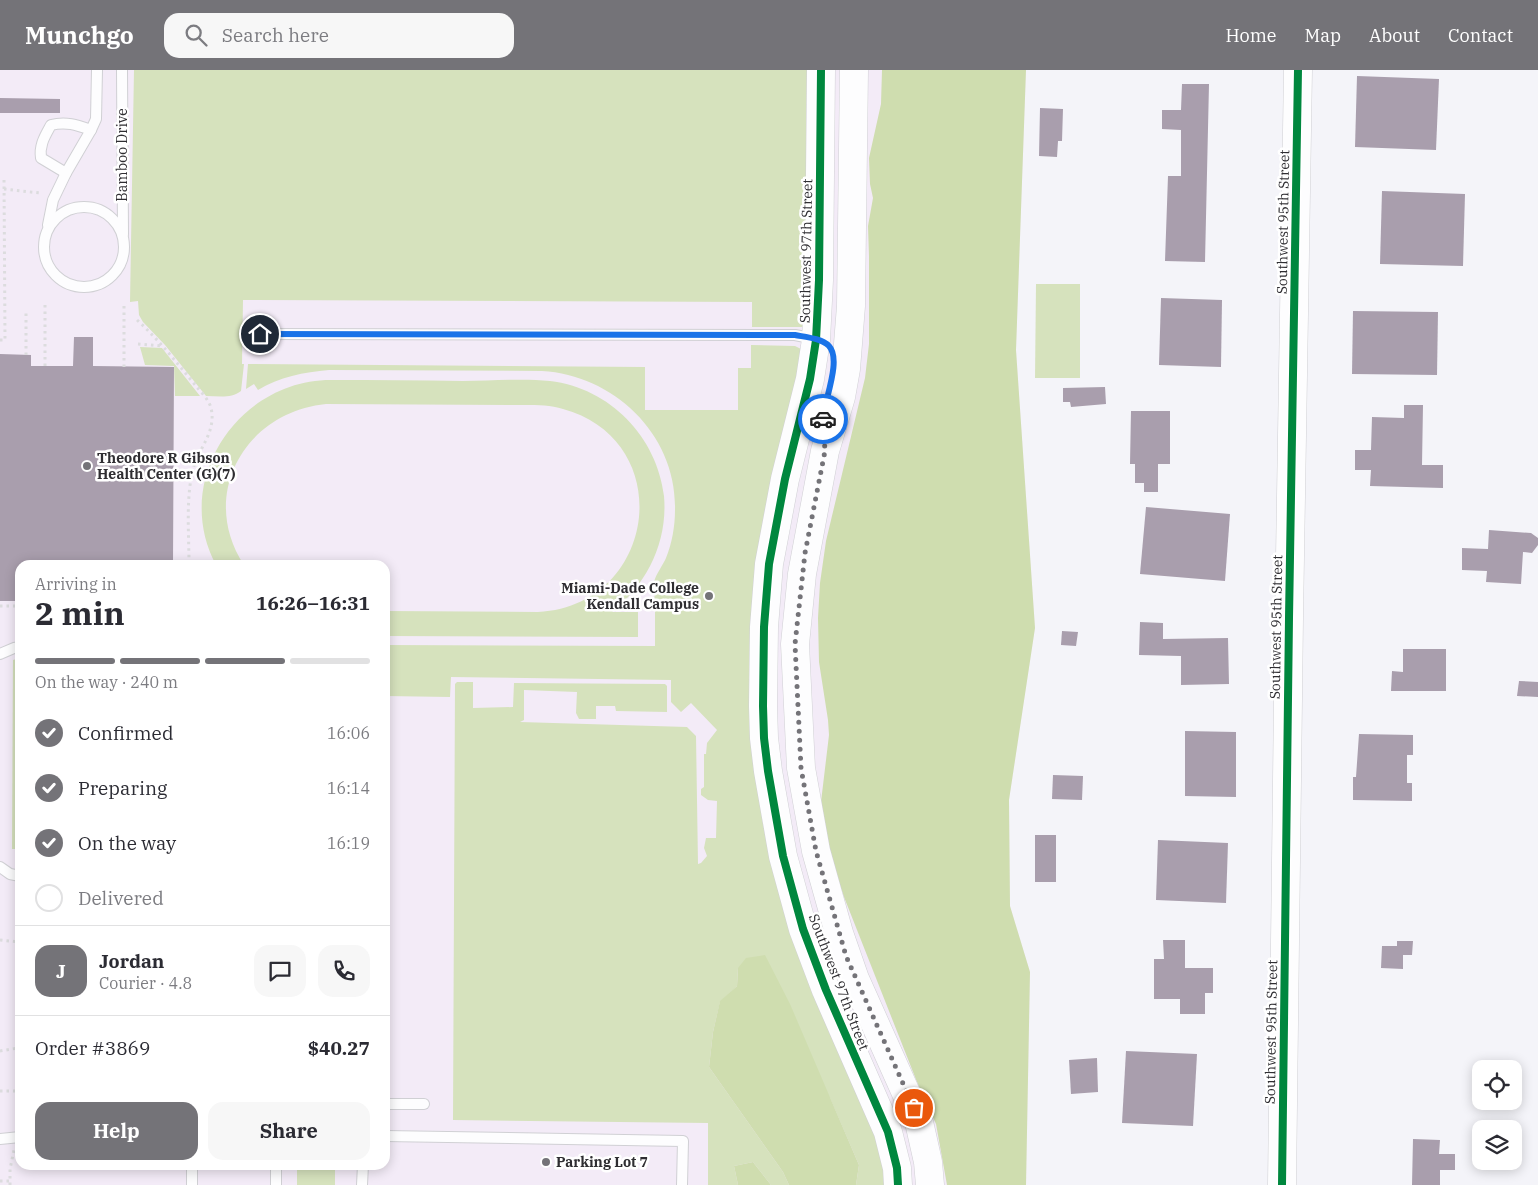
<!DOCTYPE html>
<html lang="en">
<head>
<meta charset="utf-8">
<style>
  :root { --surface:#fff; --page:#f7f7f7; --text:#2b2b33; --muted:#7c7c81; --line:#e1e1e2; --accent:#747378 }
  body { margin:0; font-family:"IBM Plex Serif",serif; background:var(--page); color:var(--text); height:100vh; display:flex; flex-direction:column; font-size:19px; white-space:nowrap }
  * { box-sizing:border-box; margin:0 }
  p { font-size:16px; color:var(--muted) }
  .icon { flex:none; width:28px; height:28px; fill:none; stroke:currentColor; stroke-width:2; stroke-linecap:round; stroke-linejoin:round }
  .map { position:relative; flex:1; overflow:hidden }
  .drawer { position:absolute; left:15px; top:490px; width:375px; height:610px; display:flex; flex-direction:column; background:var(--surface); border-radius:15px; box-shadow:0 2px 12px #0003 }
  .drawer>* { flex:none }
  .buttons { position:absolute; left:1472px; top:990px; display:grid; gap:10px }
  .buttons a { display:grid; place-items:center; width:50px; height:50px; border-radius:10px; background:var(--surface); box-shadow:0 2px 12px #0003; font-size:25px }
  .pin { position:absolute; display:grid; place-items:center; width:42px; height:42px; color:#fff; margin:-21px; border:2px solid #fff; border-radius:50%; box-shadow:0 1px 5px #0007 }
  .courier { position:absolute; display:grid; place-items:center; width:50px; height:50px; margin:-25px; border:4px solid #1a73e8; border-radius:50%; background:#fff; color:#222; box-shadow:0 1px 6px #0007 }
  .headline em { font-style:normal; font-weight:800 }
  .headline div { display:flex; flex-direction:column-reverse }
  .headline { display:flex; align-items:center; justify-content:space-between; height:85px; padding:0 20px }
  h1 { font-size:32px; font-weight:800; line-height:38px }
  .bar { display:grid; grid-template-columns:repeat(4,1fr); gap:8px 5px; align-content:center; height:60px; padding:0 20px }
  .bar i { height:6px; border-radius:4px; background:var(--line) }
  .bar .current { background:var(--accent) }
  .bar p { grid-column:span 4 }
  .line { display:flex; align-items:center; gap:12px; padding:0 20px; border-top:1px solid var(--line) }
  .line div { flex:1 }
  .round { display:grid; place-items:center; flex:none; width:52px; height:52px; border-radius:15px; background:var(--page) }
  ol { padding:0 20px; list-style:none }
  li { display:flex; align-items:center; gap:15px; height:55px }
  li p { margin-inline-start:auto }
  li .icon { padding:5px; border-radius:50%; background:var(--accent); color:#fff; stroke-width:4 }
  li:last-child { color:var(--muted) }
  li i { width:28px; height:28px; border:2px solid var(--line); border-radius:50% }
  .primary-button { display:flex; gap:10px; margin-top:auto; padding:10px 20px }
  .primary-button a { flex:1; height:58px; border-radius:15px; background:var(--accent); color:#fff; font-size:20px; font-weight:800; line-height:58px; text-align:center }
  .primary-button a+a { background:var(--page); color:var(--text) }
  header { display:flex; align-items:center; gap:30px; box-sizing:border-box; height:70px; padding:0 25px; background:var(--accent); color:#fff }
  header strong { font-size:24px }
  nav { display:flex; gap:28px; margin-inline-start:auto; font-size:18px }
  .search { width:350px; height:45px; background:var(--page); display:flex; align-items:center; gap:12px; box-sizing:border-box; padding:0 18px; border-radius:15px; color:var(--muted); font-size:19px }
  .map>svg:first-child { display:block }
  .education { fill:#f3ebf7; fill-rule:evenodd }
  .green { fill:#d6e2bd }
  .forest { fill:#cfddaf }
  .building { fill:#a99ead }
  .lines { fill:none; stroke-linecap:round; stroke-linejoin:round }
  .lane-casing { stroke:#d0d0d4; stroke-width:12 }
  .secondary-casing { stroke:#d0d0d4; stroke-width:29 }
  .path { stroke:#dcdcde; stroke-width:3; stroke-dasharray:2.5 4; stroke-linecap:butt }
  .lane { stroke:#fdfdfe; stroke-width:10 }
  .secondary { stroke:#fdfdfe; stroke-width:28 }
  .cycleway-casing { stroke:#fff; stroke-width:11 }
  .cycleway { stroke:#00873e; stroke-width:8 }
  .done { stroke:#747378; stroke-width:5; stroke-dasharray:0 9 }
  .route { stroke:#1a73e8; stroke-width:6 }
  .poi-dot { fill:#747378; stroke:#fff; stroke-width:2 }
  .labels { text-anchor:middle; dominant-baseline:central; stroke-width:5; stroke-linejoin:round; paint-order:stroke }
  .street-label { font-size:14px; fill:#2f2e32; stroke:#fff }
  .poi-label { font-size:14px; font-weight:bold; fill:#2f2e32; stroke:#fff; text-anchor:start }
</style>
</head>
<body>
<header>
<strong>Munchgo</strong>
<div class="search"><svg class="icon" aria-label="search" viewBox="0 0 24 24"><circle cx="10" cy="10" r="6"/><path d="M15 15l6 6"/></svg>Search here</div>
<nav><a>Home</a><a>Map</a><a>About</a><a>Contact</a></nav>
</header>
<div class="map">
<svg width="1538" height="1115" viewBox="0 0 1538 1115">
  <rect width="100%" height="100%" fill="#f4f4f9"/>
  <path class="education" d="M0,0H1026L1016,280L1035,558L1009,730L1010,836L1030,902L1026,1115H0ZM20,495H385V1095H20Z"/>
  <g class="green">
    <path d="M134,0H810L806,257H752V232L243,230L242,294H244L241,321C231,329 218,326 206,326L165,275L143,252L139,245L138,231L130,232Z"/>
    <polygon points="1036,214 1080,214 1080,308 1035,308"/>
    <path d="M751,275L795,276L803,280L756,675L877,1060L889,1115H856L859,1095L830,1028L738,898L737,916L720,932L713,962L709,997L783,1102L789,1115H771L753,1092L734,1096L738,1115H708V1053L453,1050L455,614L457,612H473V638L513,637L514,613L665,614L667,616V642L616,641L615,636H596V649H579L576,643L577,622L524,620V650L520,652L687,657L696,666L698,794L701,793L707,786L704,778L706,768H716L717,731L708,730L701,725V719L704,717V684H706L707,673L717,660L691,633L681,642L671,632V610L451,607L450,627L385,626V575L655,576C655,562 655,548 655,534C655,527 653,519 654,512C656,504 663,495 666,488C672,473 675,456 675,440C677,365 614,305 542,301L329,300C304,302 279,307 258,320L254,314L246,319L248,294L645,297V340H738V298H751Z"/>
    <polygon points="140,277 162,278 200,326 175,326 174,296 145,295"/>
    <path d="M331,310C375,310 419,310 463,311C492,311 522,308 550,311C610,318 657,367 664,426C668,472 647,514 612,542H638V567L385,566V541L538,542C657,536 679,371 563,339C551,335 538,335 525,335L326,334C245,342 198,425 244,495H216C171,411 238,310 331,310Z"/>
    <polygon points="20,588 20,779 12,779 13,590"/>
    <rect x="297" y="1095" width="38" height="20"/>
  </g>
  <g class="forest">
    <polygon points="882,0 1026,0 1016,280 1035,558 1009,730 1010,836 1030,902 1026,1115 947,1115 936,1054 917,1012 844,827 824,768 821,732 829,665 828,650 819,592 818,548 820,513 826,471 865,308 869,274 869,186 868,156 873,128 870,114 869,88 881,34"/>
    <polygon points="765,885 790,934 859,1095 856,1115 789,1115 783,1102 709,997 713,962 720,931 737,916 738,898 746,888"/>
    <polygon points="753,1092 771,1115 738,1115 734,1096"/>
  </g>
  <g class="building">
    <polygon points="1357,6 1439,9 1436,80 1355,77"/>
    <polygon points="1182,14 1209,14 1205,192 1165,191 1168,106 1181,106 1181,60 1162,59 1162,40 1181,40"/>
    <polygon points="0,28 60,29 60,43 0,43"/>
    <polygon points="1040,38 1063,39 1062,71 1058,71 1057,87 1039,86"/>
    <polygon points="1382,121 1465,124 1463,196 1380,194"/>
    <polygon points="1161,228 1222,230 1221,297 1159,295"/>
    <polygon points="1353,241 1438,242 1437,305 1352,304"/>
    <polygon points="74,267 93,267 93,296 174,297 173,495 20,495 20,531 0,531 0,284 31,285 31,296 73,296"/>
    <polygon points="1105,317 1106,334 1071,337 1070,332 1063,332 1063,318"/>
    <polygon points="1404,335 1423,335 1422,395 1443,395 1443,418 1370,416 1371,400 1355,400 1355,380 1371,380 1372,347 1404,348"/>
    <polygon points="1131,341 1170,341 1170,394 1158,394 1158,422 1144,422 1144,413 1135,413 1135,394 1130,394"/>
    <polygon points="1146,437 1230,444 1225,511 1140,504"/>
    <polygon points="1489,460 1531,463 1538,468 1538,475 1532,483 1523,482 1521,514 1486,512 1487,501 1462,500 1462,478 1488,479"/>
    <polygon points="1140,552 1163,553 1163,569 1228,568 1229,614 1181,615 1181,586 1139,585"/>
    <polygon points="1062,561 1078,562 1076,576 1061,575"/>
    <polygon points="1403,579 1446,579 1446,621 1391,621 1392,601 1403,602"/>
    <polygon points="1519,611 1538,612 1538,627 1517,626"/>
    <polygon points="1185,661 1236,662 1236,727 1185,726"/>
    <polygon points="1359,664 1413,665 1413,685 1407,685 1407,713 1412,713 1412,731 1353,730 1353,707 1356,707"/>
    <polygon points="1053,705 1083,706 1082,730 1052,729"/>
    <rect x="1035" y="765" width="21" height="47"/>
    <polygon points="1158,770 1228,773 1226,833 1156,830"/>
    <polygon points="1163,870 1185,870 1185,898 1213,898 1213,923 1205,923 1205,944 1180,944 1180,929 1154,929 1154,889 1164,889"/>
    <polygon points="1397,871 1413,871 1412,885 1403,885 1403,899 1381,898 1382,876 1397,876"/>
    <polygon points="1126,981 1197,984 1193,1056 1122,1053"/>
    <polygon points="1097,988 1098,1022 1071,1024 1069,990"/>
    <polygon points="1413,1069 1440,1070 1439,1084 1455,1084 1455,1100 1440,1100 1440,1115 1412,1115"/>
  </g>
  <g class="lines">
    <defs>
      <g id="lane">
        <polyline points="122,0 123,164"/>
        <path d="M66,103L41,88C39,75 45,66 51,55C66,51 77,55 91,60"/>
        <circle cx="84" cy="177" r="40"/>
        <polyline points="48,155 53,130 66,103 91,60 96,49 97,0"/>
        <polyline points="260,264 795,265 815,269"/>
        <polyline points="0,584 14,578 20,577"/>
        <polyline points="0,797 10,804 20,806"/>
        <polyline points="385,1034 424,1034"/>
        <polyline points="385,1066 683,1071 682,1115"/>
        <polyline points="0,1069 20,1067"/>
        <polyline points="192,1095 192,1115"/>
        <polyline points="276,1115 276,1095"/>
        <polyline points="362,1115 363,1095"/>
      </g>
      <g id="secondary">
        <polyline points="821,0 819,210 816,270 810,309 785,409 769,494 764,557 763,636 764,668 768,701 783,786 803,859 826,920 888,1062 897,1098 898,1115"/>
        <polyline points="854,0 851,236 846,299 841,327 825,381 802,504 795,574 801,698 816,781 839,863 855,909 919,1052 928,1092 930,1115"/>
        <polyline points="1282,1115 1289,548 1298,0"/>
      </g>
    </defs>
    <use href="#lane" class="lane-casing"/>
    <use href="#secondary" class="secondary-casing"/>
    <g class="path">
      <polyline points="4,119 40,123"/>
      <polyline points="45,235 45,296"/>
      <path d="M137,250C159,270 177,293 196,316C201,322 209,330 211,338C217,363 197,379 192,403C186,433 189,464 189,495"/>
      <polyline points="0,270 5,270 4,108"/>
      <polyline points="138,274 162,276"/>
      <polyline points="26,285 26,242"/>
      <polyline points="124,297 124,236"/>
      <polyline points="0,536 20,536 19,565"/>
      <polyline points="0,870 19,872"/>
      <polyline points="0,981 18,978"/>
      <polyline points="0,1021 17,1021"/>
      <polyline points="0,1111 10,1111"/>
      <polyline points="10,1115 10,1099 14,1080"/>
    </g>
    <use href="#lane" class="lane"/>
    <use href="#secondary" class="secondary"/>
    <defs>
      <g id="cycleway">
        <polyline points="821,0 819,210 816,270 810,309 785,409 769,494 764,557 763,636 764,668 768,701 783,786 803,859 826,920 888,1062 897,1098 898,1115"/>
        <polyline points="1282,1115 1289,548 1298,0"/>
      </g>
    </defs>
    <use href="#cycleway" class="cycleway-casing"/>
    <use href="#cycleway" class="cycleway"/>
  </g>
  <g class="lines">
    <polyline class="done" points="823,349 825,381 805,483 795,574 801,698 816,781 846,886 914,1038"/>
    <path class="route" d="M260,264L795,265C805,267 821,268 829,276C842,290 824,331 823,349"/>
  </g>
  <g class="poi-dot">
    <circle cx="87" cy="396" r="5"/>
    <circle cx="709" cy="526" r="5"/>
    <circle cx="546" cy="1092" r="5"/>
  </g>
  <g class="labels">
    <g class="street-label">
      <text transform="translate(122 85) rotate(-90)">Bamboo Drive</text>
      <text transform="translate(1283 152) rotate(-89)">Southwest 95th Street</text>
      <text transform="translate(806 181) rotate(-89)">Southwest 97th Street</text>
      <text transform="translate(1276 557) rotate(-89)">Southwest 95th Street</text>
      <text transform="translate(839 912) rotate(69)">Southwest 97th Street</text>
      <text transform="translate(1271 962) rotate(-89)">Southwest 95th Street</text>
    </g>
    <g class="poi-label">
      <text x="97" y="388">Theodore R Gibson<tspan x="97" dy="16">Health Center (G)(7)</tspan></text>
      <text x="699" y="518" text-anchor="end">Miami-Dade College<tspan x="699" dy="16">Kendall Campus</tspan></text>
      <text x="556" y="1092">Parking Lot 7</text>
    </g>
  </g>
</svg>
<div class="buttons">
<a><svg class="icon" aria-label="locate" viewBox="0 0 24 24"><circle cx="12" cy="12" r="6"/><path d="M12 2v4M12 18v4M2 12h4M18 12h4"/></svg></a>
<a><svg class="icon" aria-label="layers" viewBox="0 0 24 24"><path d="M12 4l9 5-9 5-9-5zM3 14l9 5 9-5"/></svg></a>
</div>
<div class="pin" style="left:914px;top:1038px;background:#ea580c"><svg class="icon" aria-label="bag" viewBox="0 0 24 24"><path d="M5 8h14l-1 12H6zM9 8a3 3 0 0 1 6 0"/></svg></div>
<div class="pin" style="left:260px;top:264px;background:#1f2937"><svg class="icon" aria-label="home" viewBox="0 0 24 24"><path d="M3 11l9-7 9 7M6 9v11h12V9"/></svg></div>
<div class="courier" style="left:823px;top:349px"><svg class="icon" aria-label="car" viewBox="0 0 24 24"><path d="M5 17H2v-5l4-1 3-4h7l3 4 3 1v5h-3M9 17h6M6 11h13"/><circle cx="7" cy="17" r="2"/><circle cx="17" cy="17" r="2"/></svg></div>
<section class="drawer">
<div class="headline"><div><h1>2 min</h1><p>Arriving in</p></div><em>16:26–16:31</em></div>
<div class="bar"><i class="current"></i><i class="current"></i><i class="current"></i><i></i><p>On the way · 240 m</p></div>
<ol>
<li><svg class="icon" aria-label="check" viewBox="0 0 24 24"><path d="M5 12l5 5 9-10"/></svg>Confirmed<p>16:06</p></li>
<li><svg class="icon" aria-label="check" viewBox="0 0 24 24"><path d="M5 12l5 5 9-10"/></svg>Preparing<p>16:14</p></li>
<li><svg class="icon" aria-label="check" viewBox="0 0 24 24"><path d="M5 12l5 5 9-10"/></svg>On the way<p>16:19</p></li>
<li><i></i>Delivered</li>
</ol>
<div class="line" style="height:90px"><b class="round" style="background:var(--accent);color:#fff">J</b><div><b>Jordan</b><p>Courier · 4.8</p></div><a class="round"><svg class="icon" aria-label="chat" viewBox="0 0 24 24"><path d="M4 5h16v11H9l-5 4z"/></svg></a><a class="round"><svg class="icon" aria-label="phone" viewBox="0 0 24 24"><path d="M5 4h4l2 5-3 2q2 4 5 5l2-3 5 2v4C11 20 4 13 5 4z"/></svg></a></div>
<div class="line" style="height:65px"><div>Order #3869</div><b>$40.27</b></div>
<div class="primary-button"><a>Help</a><a>Share</a></div>
</section>
</div>
</body>
</html>
